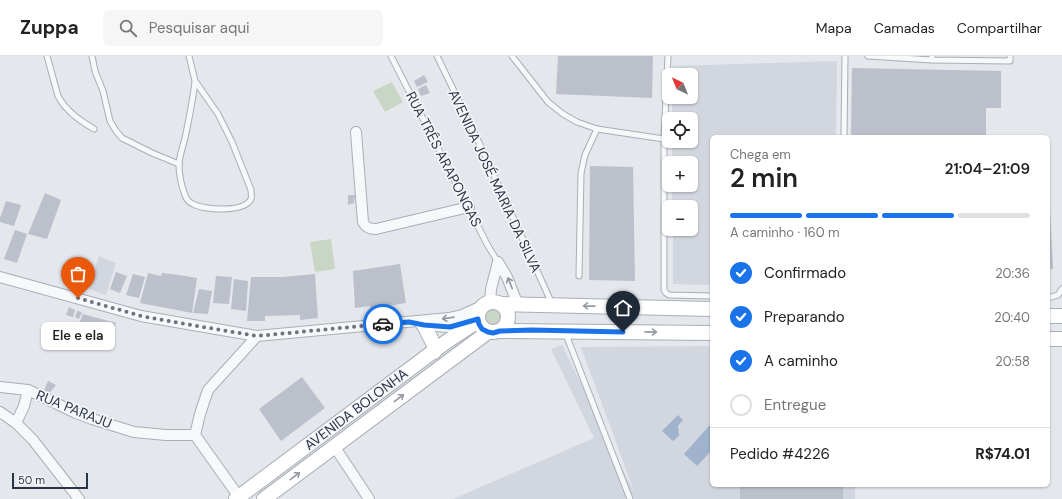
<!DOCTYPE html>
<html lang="pt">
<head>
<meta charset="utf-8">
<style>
  :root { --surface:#fff; --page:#f6f6f6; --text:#222; --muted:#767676; --line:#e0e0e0; --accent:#1a73e8 }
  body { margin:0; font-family:"DM Sans",sans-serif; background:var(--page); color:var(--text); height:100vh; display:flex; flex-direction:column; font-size:15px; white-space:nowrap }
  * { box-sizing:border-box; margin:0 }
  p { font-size:13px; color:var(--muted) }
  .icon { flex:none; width:22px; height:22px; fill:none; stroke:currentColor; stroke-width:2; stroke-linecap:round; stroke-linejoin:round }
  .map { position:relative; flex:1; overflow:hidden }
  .panel { position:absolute; left:710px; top:79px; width:340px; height:352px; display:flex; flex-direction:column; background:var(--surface); border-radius:6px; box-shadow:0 1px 3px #0004 }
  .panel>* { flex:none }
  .needle { width:26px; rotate:317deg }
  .fabs { position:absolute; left:662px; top:12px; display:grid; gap:8px }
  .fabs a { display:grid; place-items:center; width:36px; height:36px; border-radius:6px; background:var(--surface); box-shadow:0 1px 3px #0004; font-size:20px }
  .scale { position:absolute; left:12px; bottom:10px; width:76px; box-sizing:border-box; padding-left:4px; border:2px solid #2b3445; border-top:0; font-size:11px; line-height:14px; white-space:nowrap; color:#2b3445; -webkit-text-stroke:3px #f4f6f9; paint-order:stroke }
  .pin { position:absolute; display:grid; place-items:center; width:34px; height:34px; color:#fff; margin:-41px -17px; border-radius:50% 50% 50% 0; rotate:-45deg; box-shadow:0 0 4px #0007 }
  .pin .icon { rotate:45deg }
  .courier { position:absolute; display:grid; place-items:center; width:40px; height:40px; margin:-20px; border:3px solid #1a73e8; border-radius:50%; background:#fff; color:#222; box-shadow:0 1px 5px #0007 }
  .bubble { position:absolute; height:28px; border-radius:6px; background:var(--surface); box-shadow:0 1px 3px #0004; font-size:13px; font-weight:600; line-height:28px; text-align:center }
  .headline em { font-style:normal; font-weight:600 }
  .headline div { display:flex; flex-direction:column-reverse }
  .headline { display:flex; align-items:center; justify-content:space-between; height:68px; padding:0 20px }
  h1 { font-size:26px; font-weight:600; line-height:30px }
  .bar { display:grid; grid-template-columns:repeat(4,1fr); gap:6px 4px; align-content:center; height:48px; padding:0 20px }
  .bar i { height:5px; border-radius:3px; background:var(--line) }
  .bar .active { background:var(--accent) }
  .bar p { grid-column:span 4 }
  .line { display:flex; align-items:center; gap:10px; padding:0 20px; border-top:1px solid var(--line) }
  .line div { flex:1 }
  ol { padding:0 20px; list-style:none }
  li { display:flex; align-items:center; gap:12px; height:44px }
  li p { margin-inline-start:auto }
  li .icon { padding:4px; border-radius:50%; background:var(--accent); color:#fff; stroke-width:4 }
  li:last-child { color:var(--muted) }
  li i { width:22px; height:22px; border:2px solid var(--line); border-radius:50% }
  header { display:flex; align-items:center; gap:24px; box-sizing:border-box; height:56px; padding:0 20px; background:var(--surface); border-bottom:1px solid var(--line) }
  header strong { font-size:19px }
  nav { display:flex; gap:22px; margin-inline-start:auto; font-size:14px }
  .search { width:280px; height:36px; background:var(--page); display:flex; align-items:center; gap:10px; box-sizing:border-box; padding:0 14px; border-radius:6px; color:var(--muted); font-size:15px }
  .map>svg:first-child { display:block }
  .built { fill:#d2d6de }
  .green { fill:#c9d6c5 }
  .water { fill:#9fb4cc }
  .building { fill:#bbc0ca }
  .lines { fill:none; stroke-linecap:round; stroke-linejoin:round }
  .service-casing { stroke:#a9aeb7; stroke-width:7 }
  .minor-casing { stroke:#a9aeb7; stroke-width:12 }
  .secondary-casing { stroke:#a9aeb7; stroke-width:16 }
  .service { stroke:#f7f8fa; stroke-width:5 }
  .minor { stroke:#f7f8fa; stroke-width:10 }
  .secondary { stroke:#fff; stroke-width:14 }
  .oneway { stroke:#9196a0 }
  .oneway2 { stroke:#959aa2 }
  .done { stroke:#6c737f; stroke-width:4; stroke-dasharray:0 7.2 }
  .route { stroke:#1a73e8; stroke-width:5 }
  .labels { text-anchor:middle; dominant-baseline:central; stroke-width:3.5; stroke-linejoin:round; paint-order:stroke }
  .street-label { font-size:14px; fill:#2b3445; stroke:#f4f6f9 }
</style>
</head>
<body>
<header>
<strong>Zuppa</strong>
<div class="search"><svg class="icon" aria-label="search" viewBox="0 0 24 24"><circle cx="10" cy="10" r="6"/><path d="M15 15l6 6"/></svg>Pesquisar aqui</div>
<nav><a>Mapa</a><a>Camadas</a><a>Compartilhar</a></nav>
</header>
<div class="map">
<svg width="1062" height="443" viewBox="0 0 1062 443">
  <rect width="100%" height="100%" fill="#e4e7ec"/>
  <g class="built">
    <polygon points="837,5 836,81 712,81 712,229 673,228 673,173 691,173 691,151 672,151 672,129 691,129 691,107 672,107 672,85 691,85 691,63 672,63 672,41 691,41 691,19 672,19 672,10"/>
    <polygon points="99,200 116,207 106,239 89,233"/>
    <polygon points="562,289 635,438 581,291 712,290 712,429 855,429 855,443 453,443 594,382 551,293"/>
  </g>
  <g class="green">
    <polygon points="392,26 403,46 385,56 373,35"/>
    <polygon points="331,183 335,213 315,216 310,186"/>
    <circle cx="493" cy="261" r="8"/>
  </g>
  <g class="water">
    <polygon points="678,359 683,364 678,370 679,380 673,385 662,375"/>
    <polygon points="709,370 712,372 712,394 697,410 684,398"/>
  </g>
  <g class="building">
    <polygon points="558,0 653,0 652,42 556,38"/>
    <polygon points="852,12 1001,15 1001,52 986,52 986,81 851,81"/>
    <polygon points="424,19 428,26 417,31 414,25"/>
    <polygon points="426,29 430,37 421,40 418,33"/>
    <polygon points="590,110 633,111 635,225 589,224"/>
    <polygon points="1048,132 1049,132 1053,213 1048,213"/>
    <polygon points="45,137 61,144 47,183 28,178"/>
    <polygon points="348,139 355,139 354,147 348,149"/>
    <polygon points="6,145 21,149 14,170 0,166 0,162"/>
    <polygon points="15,174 27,178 17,207 4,203"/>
    <polygon points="400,208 406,247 387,250 387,256 371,258 370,250 355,252 353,215"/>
    <polygon points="116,216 127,220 120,237 110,233"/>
    <polygon points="148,217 161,220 162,217 179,219 197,222 192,257 140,247"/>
    <polygon points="133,218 145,221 139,242 126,239"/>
    <polygon points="315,218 318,262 300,264 300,259 265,260 265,265 247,265 251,221 283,221"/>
    <polygon points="216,220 232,221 229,248 213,247"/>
    <polygon points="234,223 248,225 246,255 231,253"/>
    <polygon points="199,233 212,235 208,258 193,257"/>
    <polygon points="69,251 75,254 73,261 66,259"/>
    <polygon points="77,255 82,256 79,263 75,261"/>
    <polygon points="83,258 116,267 109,287 77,273"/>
    <polygon points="302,321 325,352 281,385 259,353"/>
    <polygon points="48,325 56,329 48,339 43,337"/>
    <polygon points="740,429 843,430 843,443 740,443"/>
  </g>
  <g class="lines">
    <defs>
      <g id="service">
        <path d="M47,0L58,40C66,55 79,64 94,73"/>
        <polyline points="92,0 95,15 103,35 110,65 116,75 122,82 152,97 179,108"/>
        <path d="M189,0L195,25L218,58L232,86L251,134C251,137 252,141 251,143C244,157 204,154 193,148C188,146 185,141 184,136C181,129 179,116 179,109C179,101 183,90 185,82C189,63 193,44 195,25"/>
        <polyline points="391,0 488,190 498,206"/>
        <polyline points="437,0 483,95 552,248"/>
        <polyline points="512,0 548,46 563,58 577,66 597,73 664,83"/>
        <polyline points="668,0 664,83 664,234 666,237 669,239 712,240"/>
        <polyline points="868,0 932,4"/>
        <polyline points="932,0 932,4 1010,5 1010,0"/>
        <polyline points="844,81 845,0"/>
        <polyline points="579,220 581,117 585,99 597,73"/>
        <polyline points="1048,242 1058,239 1062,233"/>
        <polyline points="565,276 630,443"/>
      </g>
      <g id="minor">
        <path d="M356,76L363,166C366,172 370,173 376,173L469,151"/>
        <polyline points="498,206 507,221 518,249"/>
        <polyline points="0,221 141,260 257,280 449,262 462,259 484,249"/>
        <polyline points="490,246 491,233 498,206"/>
        <polyline points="421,269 450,271 470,265"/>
        <polyline points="0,331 28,334 76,357 92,363 134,376 166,379 195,379"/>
        <polyline points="0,356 16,367 33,384 79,443"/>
        <polyline points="16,367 24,350 28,334"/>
        <polyline points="334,390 356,423 369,443"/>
        <polyline points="239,441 195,379 200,358 208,334 257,280"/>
      </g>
      <g id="secondary">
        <circle cx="493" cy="261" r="15"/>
        <polyline points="501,248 712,253"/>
        <polyline points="1048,260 1062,260"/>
        <polyline points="424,269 434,289 434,296"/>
        <polyline points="500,275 712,277"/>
        <polyline points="1048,283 1062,283"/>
        <polyline points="236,443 446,286 478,265"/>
        <polyline points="264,443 488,276"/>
      </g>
    </defs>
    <use href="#service" class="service-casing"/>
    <use href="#minor" class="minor-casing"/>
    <use href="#secondary" class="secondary-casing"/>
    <use href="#service" class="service"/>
    <use href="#minor" class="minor"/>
    <use href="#secondary" class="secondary"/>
  </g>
  <defs><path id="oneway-shaft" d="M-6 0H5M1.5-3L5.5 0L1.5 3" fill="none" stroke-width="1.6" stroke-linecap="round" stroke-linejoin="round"/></defs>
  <g class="oneway">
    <use href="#oneway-shaft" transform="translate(510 227) rotate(-112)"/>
    <use href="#oneway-shaft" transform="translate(448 262) rotate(172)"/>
  </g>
  <g class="oneway2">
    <use href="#oneway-shaft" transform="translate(589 250) rotate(-179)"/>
    <use href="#oneway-shaft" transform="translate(651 276) rotate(1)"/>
    <use href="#oneway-shaft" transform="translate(399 342) rotate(-37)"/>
    <use href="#oneway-shaft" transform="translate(295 420) rotate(-37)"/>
  </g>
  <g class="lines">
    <polyline class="done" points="78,242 141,260 203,271 257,280 383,268"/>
    <polyline class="route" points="383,268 409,266 424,269 450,271 478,263 479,268 482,273 488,276 493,277 500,275 532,274 623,276"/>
  </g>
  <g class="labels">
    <g class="street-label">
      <text transform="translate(444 103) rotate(63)">RUA TRÊS ARAPONGAS</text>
      <text transform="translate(495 125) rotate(65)">AVENIDA JOSÉ MARIA DA SILVA</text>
      <text transform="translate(74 353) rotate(22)">RUA PARAJU</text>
      <text transform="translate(356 353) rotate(-37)">AVENIDA BOLONHA</text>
    </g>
  </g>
</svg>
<div class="fabs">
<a><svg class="needle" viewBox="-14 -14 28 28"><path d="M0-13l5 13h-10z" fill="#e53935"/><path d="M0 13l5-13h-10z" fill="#767676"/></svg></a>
<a><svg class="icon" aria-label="locate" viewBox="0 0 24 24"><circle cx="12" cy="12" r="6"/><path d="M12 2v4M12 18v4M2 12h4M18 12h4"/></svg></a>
<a>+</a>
<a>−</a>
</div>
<div class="scale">50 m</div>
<div class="pin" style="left:78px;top:242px;background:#ea580c"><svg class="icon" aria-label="bag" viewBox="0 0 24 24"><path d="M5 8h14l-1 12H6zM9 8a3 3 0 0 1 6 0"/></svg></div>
<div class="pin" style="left:623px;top:276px;background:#1f2937"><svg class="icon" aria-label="home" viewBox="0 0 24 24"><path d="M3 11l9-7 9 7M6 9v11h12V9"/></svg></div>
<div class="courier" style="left:383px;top:268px"><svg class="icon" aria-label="car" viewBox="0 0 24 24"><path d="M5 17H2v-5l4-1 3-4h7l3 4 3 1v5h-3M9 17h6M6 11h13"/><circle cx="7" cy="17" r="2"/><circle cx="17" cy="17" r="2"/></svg></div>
<div class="bubble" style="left:41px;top:266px;width:74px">Ele e ela</div>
<section class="panel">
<div class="headline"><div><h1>2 min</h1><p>Chega em</p></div><em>21:04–21:09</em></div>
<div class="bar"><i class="active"></i><i class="active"></i><i class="active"></i><i></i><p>A caminho · 160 m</p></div>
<ol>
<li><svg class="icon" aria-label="check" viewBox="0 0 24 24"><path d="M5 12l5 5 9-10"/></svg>Confirmado<p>20:36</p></li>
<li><svg class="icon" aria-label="check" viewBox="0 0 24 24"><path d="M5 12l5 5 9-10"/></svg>Preparando<p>20:40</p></li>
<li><svg class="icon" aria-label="check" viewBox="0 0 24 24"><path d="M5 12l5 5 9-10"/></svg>A caminho<p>20:58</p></li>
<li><i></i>Entregue</li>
</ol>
<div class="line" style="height:52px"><div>Pedido #4226</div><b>R$74.01</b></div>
</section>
</div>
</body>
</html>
